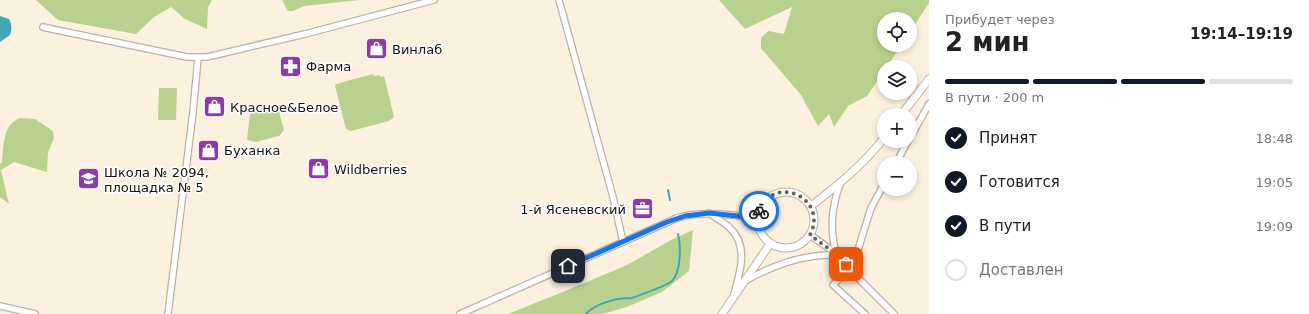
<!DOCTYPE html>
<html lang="ru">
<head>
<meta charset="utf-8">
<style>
  :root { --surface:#fff; --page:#f2f2f2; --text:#222; --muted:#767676; --line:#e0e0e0; --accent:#111827 }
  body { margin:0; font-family:"DejaVu Sans",sans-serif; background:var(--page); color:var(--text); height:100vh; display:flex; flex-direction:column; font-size:15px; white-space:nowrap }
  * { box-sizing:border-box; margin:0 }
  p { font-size:13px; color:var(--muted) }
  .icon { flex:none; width:22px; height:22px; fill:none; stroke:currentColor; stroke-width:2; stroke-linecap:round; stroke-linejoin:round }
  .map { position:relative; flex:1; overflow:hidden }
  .panel { display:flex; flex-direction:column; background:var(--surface); width:380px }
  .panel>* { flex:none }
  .controls { position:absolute; left:877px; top:12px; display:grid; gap:8px }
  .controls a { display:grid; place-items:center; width:40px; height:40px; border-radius:50%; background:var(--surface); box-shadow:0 2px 6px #0003; font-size:20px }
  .pin { position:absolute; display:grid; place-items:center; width:34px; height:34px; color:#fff; margin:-17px; border-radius:8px; box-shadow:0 2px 6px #0006 }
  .courier { position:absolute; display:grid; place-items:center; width:40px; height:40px; margin:-20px; border:3px solid #1a73e8; border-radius:50%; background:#fff; color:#222; box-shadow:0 1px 5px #0007 }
  .overview em { font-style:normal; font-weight:600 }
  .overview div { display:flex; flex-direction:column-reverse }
  .overview { display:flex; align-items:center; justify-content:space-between; height:68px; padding:0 16px }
  h1 { font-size:26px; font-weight:600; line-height:30px }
  .bar { display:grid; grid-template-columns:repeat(4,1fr); gap:6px 4px; align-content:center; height:48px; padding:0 16px }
  .bar i { height:5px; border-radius:3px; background:var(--line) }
  .bar .current { background:var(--accent) }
  .bar p { grid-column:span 4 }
  ol { padding:0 16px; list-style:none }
  li { display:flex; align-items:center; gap:12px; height:44px }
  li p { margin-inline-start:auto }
  li .icon { padding:4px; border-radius:50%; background:var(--accent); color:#fff; stroke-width:4 }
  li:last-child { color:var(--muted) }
  li i { width:22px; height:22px; border:2px solid var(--line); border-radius:50% }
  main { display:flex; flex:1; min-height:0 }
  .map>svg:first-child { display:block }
  .green { fill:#b8d18e }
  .water { fill:#42a6b6 }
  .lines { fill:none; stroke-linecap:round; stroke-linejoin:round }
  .stream { stroke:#42a6b6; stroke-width:2 }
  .street-casing { stroke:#bdb2a1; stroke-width:8 }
  .secondary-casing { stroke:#bdb2a1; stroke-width:9 }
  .street { stroke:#fff; stroke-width:5.5 }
  .secondary { stroke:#fff; stroke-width:7 }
  .done { stroke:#666056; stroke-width:4; stroke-dasharray:0 7.2 }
  .route { stroke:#1a73e8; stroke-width:5 }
  .labels { text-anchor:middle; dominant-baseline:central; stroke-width:3; stroke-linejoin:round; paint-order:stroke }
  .poi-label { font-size:13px; fill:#16120c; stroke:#fff; text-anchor:start }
</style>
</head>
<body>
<main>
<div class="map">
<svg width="929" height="314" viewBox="0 0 929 314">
  <rect width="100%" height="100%" fill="#fcf0df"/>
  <g class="green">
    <polygon points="36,0 212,0 208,7 207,29 185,19 171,7 154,17 136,34 58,20"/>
    <polygon points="282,0 360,0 304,6 293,11 288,11"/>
    <polygon points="719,0 929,0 929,3 910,32 910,19 884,19 884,45 901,45 887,67 884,67 884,71 867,96 848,106 834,127 829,114 818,126 801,95 761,48 761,38 768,31 784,34 792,7 745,29"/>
    <polygon points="373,74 374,76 379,75 381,77 384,76 394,117 389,121 351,131 346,129 335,86 336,84"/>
    <polygon points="159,88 177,88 176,120 158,120"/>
    <polygon points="277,105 284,130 279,136 256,142 247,140 250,113"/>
    <path d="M20,118L35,119L53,131L54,138L48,152L47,172L14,162L1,170L9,204L0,197V164L2,162C4,146 2,125 20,118Z"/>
    <polygon points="693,230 689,271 662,292 627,307 602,314 508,314 575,287 627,265 671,240"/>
  </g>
  <path class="water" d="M0,16L9,19C12,25 12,29 10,35L0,42Z"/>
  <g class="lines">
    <g class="stream">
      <polyline points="668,190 670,200"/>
      <path d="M586,314C595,304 613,299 626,298C630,298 627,299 632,298C637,296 669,285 672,281C681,272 681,246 678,234"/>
    </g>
    <defs>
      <g id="street">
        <polyline points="559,0 613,197 623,242"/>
        <polyline points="43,27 47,28 187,57 207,57 305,34 434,0"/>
        <polyline points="910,138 929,104"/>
        <polyline points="896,163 908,141"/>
        <path d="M709,213C716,218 724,222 730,228C749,246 740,273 734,294"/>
        <path d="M810,235C826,246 850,262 859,279L894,314"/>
        <path d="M836,254C830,228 831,209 840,184"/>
        <path d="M745,281C773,265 804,254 836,255"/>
        <polyline points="0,306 35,314"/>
        <polyline points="168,314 193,112 198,58"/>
        <path d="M460,314L677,218C703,210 730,215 757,218"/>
        <polyline points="865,314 833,285 850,268 857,253 871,208 884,184"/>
      </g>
      <g id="secondary">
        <polyline points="901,115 929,79"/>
        <circle cx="786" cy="220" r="28"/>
        <path d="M811,206C838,185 863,165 884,138"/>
        <polyline points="722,314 770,244"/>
      </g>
    </defs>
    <use href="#street" class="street-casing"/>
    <use href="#secondary" class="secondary-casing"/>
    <use href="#street" class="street"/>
    <use href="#secondary" class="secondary"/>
  </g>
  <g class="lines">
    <path class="done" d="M759,211C774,173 829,198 810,235L828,248L846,264"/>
    <polyline class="route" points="568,266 667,222 685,216 709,213 757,218 759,211"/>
  </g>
  <defs>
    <symbol id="shop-square" viewBox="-11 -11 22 22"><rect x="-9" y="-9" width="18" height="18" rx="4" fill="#8d3ba9" stroke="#fff"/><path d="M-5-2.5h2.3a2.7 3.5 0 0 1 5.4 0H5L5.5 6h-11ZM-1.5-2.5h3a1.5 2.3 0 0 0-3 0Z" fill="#fff"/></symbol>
    <symbol id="pharmacy-square" viewBox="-11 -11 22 22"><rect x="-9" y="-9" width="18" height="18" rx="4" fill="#8d3ba9" stroke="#fff"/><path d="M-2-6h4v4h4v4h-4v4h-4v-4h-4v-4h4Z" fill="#fff"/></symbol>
    <symbol id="school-square" viewBox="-11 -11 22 22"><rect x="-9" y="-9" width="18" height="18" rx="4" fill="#8d3ba9" stroke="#fff"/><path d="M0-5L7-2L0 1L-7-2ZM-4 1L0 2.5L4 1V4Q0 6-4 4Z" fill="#fff"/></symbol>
    <symbol id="office-square" viewBox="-11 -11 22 22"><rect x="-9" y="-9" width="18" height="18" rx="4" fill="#8d3ba9" stroke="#fff"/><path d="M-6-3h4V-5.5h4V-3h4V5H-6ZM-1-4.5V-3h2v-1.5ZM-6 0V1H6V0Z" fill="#fff"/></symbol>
  </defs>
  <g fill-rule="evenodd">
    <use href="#shop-square" x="364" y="36" width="25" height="25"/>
    <use href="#pharmacy-square" x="278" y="54" width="25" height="25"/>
    <use href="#shop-square" x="202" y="94" width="25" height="25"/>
    <use href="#shop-square" x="196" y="138" width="25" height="25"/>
    <use href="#shop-square" x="306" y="156" width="25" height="25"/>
    <use href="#school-square" x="76" y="166" width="25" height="25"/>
    <use href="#office-square" x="630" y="196" width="25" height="25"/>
  </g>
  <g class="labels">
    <g class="poi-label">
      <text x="392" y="49">Винлаб</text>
      <text x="306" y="66">Фарма</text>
      <text x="230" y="107">Красное&amp;Белое</text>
      <text x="224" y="150">Буханка</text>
      <text x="334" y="169">Wildberries</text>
      <text x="104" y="172">Школа № 2094,<tspan x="104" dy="15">площадка № 5</tspan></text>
      <text x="626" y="209" text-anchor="end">1-й Ясеневский</text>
    </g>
  </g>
</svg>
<div class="controls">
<a><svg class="icon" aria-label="locate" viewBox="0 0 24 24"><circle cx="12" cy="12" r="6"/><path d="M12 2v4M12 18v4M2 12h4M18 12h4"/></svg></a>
<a><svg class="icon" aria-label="layers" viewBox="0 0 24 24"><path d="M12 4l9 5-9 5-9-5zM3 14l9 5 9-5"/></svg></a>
<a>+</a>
<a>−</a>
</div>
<div class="pin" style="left:846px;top:264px;background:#ea580c"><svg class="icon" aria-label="bag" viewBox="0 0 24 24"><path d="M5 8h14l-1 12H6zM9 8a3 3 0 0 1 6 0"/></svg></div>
<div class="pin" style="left:568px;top:266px;background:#1f2937"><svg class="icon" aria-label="home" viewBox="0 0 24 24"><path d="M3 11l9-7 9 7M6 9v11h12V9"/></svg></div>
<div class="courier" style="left:759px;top:211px"><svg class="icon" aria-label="bike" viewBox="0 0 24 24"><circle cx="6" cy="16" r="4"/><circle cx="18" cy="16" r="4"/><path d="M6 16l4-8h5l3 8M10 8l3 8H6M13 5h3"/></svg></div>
</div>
<section class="panel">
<div class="overview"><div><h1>2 мин</h1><p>Прибудет через</p></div><em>19:14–19:19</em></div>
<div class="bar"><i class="current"></i><i class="current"></i><i class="current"></i><i></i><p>В пути · 200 m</p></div>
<ol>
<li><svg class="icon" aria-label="check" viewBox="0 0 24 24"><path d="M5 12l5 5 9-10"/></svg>Принят<p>18:48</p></li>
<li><svg class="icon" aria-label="check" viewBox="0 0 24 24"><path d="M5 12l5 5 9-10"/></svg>Готовится<p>19:05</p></li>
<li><svg class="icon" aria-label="check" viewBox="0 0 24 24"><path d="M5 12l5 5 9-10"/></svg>В пути<p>19:09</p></li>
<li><i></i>Доставлен</li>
</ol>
</section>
</main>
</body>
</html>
